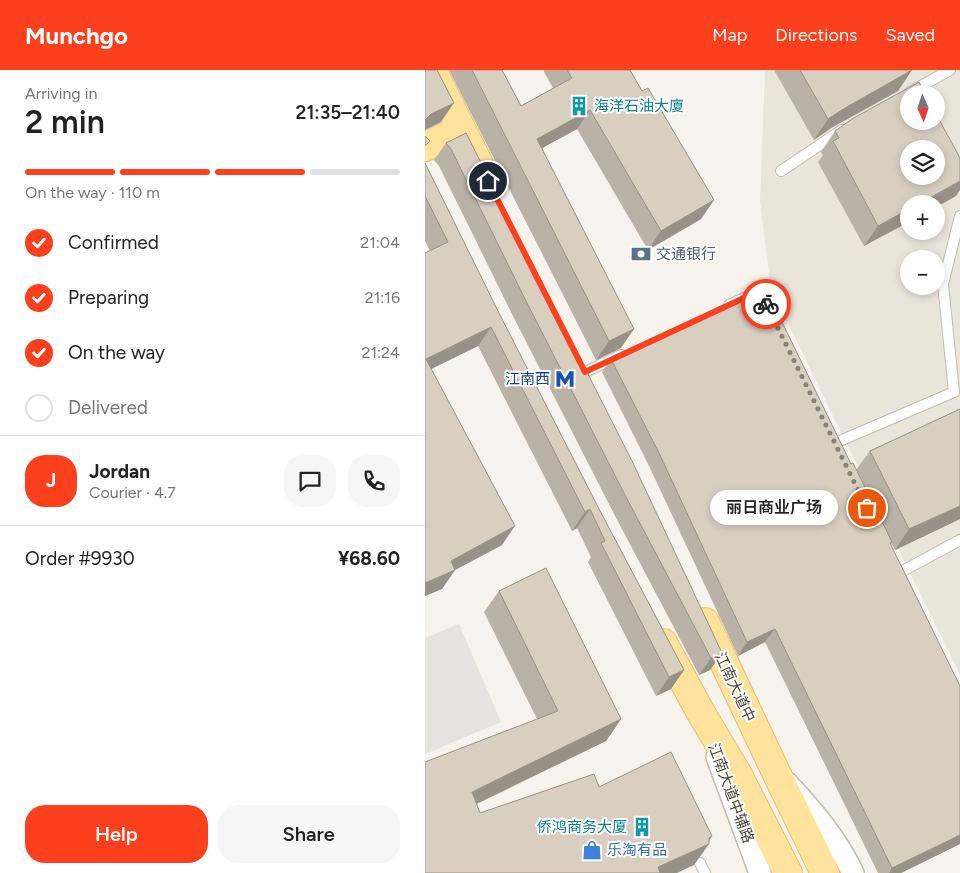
<!DOCTYPE html>
<html lang="en">
<head>
<meta charset="utf-8">
<style>
  :root { --surface:#fff; --page:#f6f6f6; --text:#222; --muted:#767676; --line:#e0e0e0; --accent:#fc3f1d }
  body { margin:0; font-family:Figtree,"Noto Sans SC",sans-serif; background:var(--page); color:var(--text); height:100vh; display:flex; flex-direction:column; font-size:19px; white-space:nowrap }
  * { box-sizing:border-box; margin:0 }
  p { font-size:16px; color:var(--muted) }
  .icon { flex:none; width:28px; height:28px; fill:none; stroke:currentColor; stroke-width:2; stroke-linecap:round; stroke-linejoin:round }
  .map { position:relative; flex:1; overflow:hidden }
  .drawer { display:flex; flex-direction:column; background:var(--surface); width:425px }
  .drawer>* { flex:none }
  .needle { width:32px; rotate:177deg }
  .buttons { position:absolute; left:475px; top:15px; display:grid; gap:10px }
  .buttons a { display:grid; place-items:center; width:45px; height:45px; border-radius:50%; background:var(--surface); box-shadow:0 2px 8px #0003; font-size:25px }
  .pin { position:absolute; display:grid; place-items:center; width:42px; height:42px; color:#fff; margin:-21px; border:2px solid #fff; border-radius:50%; box-shadow:0 1px 5px #0007 }
  .courier { position:absolute; display:grid; place-items:center; width:50px; height:50px; margin:-25px; border:4px solid #fc3f1d; border-radius:50%; background:#fff; color:#222; box-shadow:0 1px 6px #0007 }
  .bubble { position:absolute; height:35px; border-radius:18px; background:var(--surface); box-shadow:0 2px 8px #0003; font-size:16px; font-weight:600; line-height:35px; text-align:center }
  .headline em { font-style:normal; font-weight:600 }
  .headline div { display:flex; flex-direction:column-reverse }
  .headline { display:flex; align-items:center; justify-content:space-between; height:85px; padding:0 25px }
  h1 { font-size:32px; font-weight:600; line-height:38px }
  .bar { display:grid; grid-template-columns:repeat(4,1fr); gap:8px 5px; align-content:center; height:60px; padding:0 25px }
  .bar i { height:6px; border-radius:4px; background:var(--line) }
  .bar .on { background:var(--accent) }
  .bar p { grid-column:span 4 }
  .line { display:flex; align-items:center; gap:12px; padding:0 25px; border-top:1px solid var(--line) }
  .line div { flex:1 }
  .round { display:grid; place-items:center; flex:none; width:52px; height:52px; border-radius:20px; background:var(--page) }
  ol { padding:0 25px; list-style:none }
  li { display:flex; align-items:center; gap:15px; height:55px }
  li p { margin-inline-start:auto }
  li .icon { padding:5px; border-radius:50%; background:var(--accent); color:#fff; stroke-width:4 }
  li:last-child { color:var(--muted) }
  li i { width:28px; height:28px; border:2px solid var(--line); border-radius:50% }
  .action { display:flex; gap:10px; margin-top:auto; padding:10px 25px }
  .action a { flex:1; height:58px; border-radius:20px; background:var(--accent); color:#fff; font-size:20px; font-weight:600; line-height:58px; text-align:center }
  .action a+a { background:var(--page); color:var(--text) }
  header { display:flex; align-items:center; gap:30px; box-sizing:border-box; height:70px; padding:0 25px; background:var(--accent); color:#fff }
  header strong { font-size:24px }
  nav { display:flex; gap:28px; margin-inline-start:auto; font-size:18px }
  main { display:flex; flex:1; min-height:0 }
  .map>svg:first-child { display:block }
  .residential { fill:#eae5da; fill-rule:evenodd }
  .parking { fill:#e5e3e0 }
  .lines { fill:none; stroke-linecap:round; stroke-linejoin:round }
  .lane-casing { stroke:#c2bbae; stroke-width:12 }
  .street-casing { stroke:#c2bbae; stroke-width:24 }
  .primary-casing { stroke:#e6c16a; stroke-width:30 }
  .lane { stroke:#fff; stroke-width:10 }
  .street { stroke:#fff; stroke-width:21 }
  .primary { stroke:#ffe39c; stroke-width:28 }
  .wall { fill:#bab2a6 }
  .shaded-wall { fill:#979187 }
  .building { fill:#d8cfc1; stroke:#979187; fill-rule:evenodd }
  .done { stroke:#878178; stroke-width:5; stroke-dasharray:0 9 }
  .route { stroke:#fc3f1d; stroke-width:6 }
  .labels { text-anchor:middle; dominant-baseline:central; stroke-width:4; stroke-linejoin:round; paint-order:stroke }
  .culture-label { font-size:15px; fill:#0d838f; stroke:#fff; text-anchor:start }
  .service-label { font-size:15px; fill:#4e5e75; stroke:#fff; text-anchor:start }
  .transit-label { font-size:15px; fill:#164399; stroke:#fff; text-anchor:end }
  .street-label { font-size:15px; fill:#4b4439; stroke:#fff }
  .shop-label { font-size:15px; fill:#366cbe; stroke:#fff; text-anchor:start }
</style>
</head>
<body>
<header>
<strong>Munchgo</strong>
<nav><a>Map</a><a>Directions</a><a>Saved</a></nav>
</header>
<main>
<section class="drawer">
<div class="headline"><div><h1>2 min</h1><p>Arriving in</p></div><em>21:35–21:40</em></div>
<div class="bar"><i class="on"></i><i class="on"></i><i class="on"></i><i></i><p>On the way · 110 m</p></div>
<ol>
<li><svg class="icon" aria-label="check" viewBox="0 0 24 24"><path d="M5 12l5 5 9-10"/></svg>Confirmed<p>21:04</p></li>
<li><svg class="icon" aria-label="check" viewBox="0 0 24 24"><path d="M5 12l5 5 9-10"/></svg>Preparing<p>21:16</p></li>
<li><svg class="icon" aria-label="check" viewBox="0 0 24 24"><path d="M5 12l5 5 9-10"/></svg>On the way<p>21:24</p></li>
<li><i></i>Delivered</li>
</ol>
<div class="line" style="height:90px"><b class="round" style="background:var(--accent);color:#fff">J</b><div><b>Jordan</b><p>Courier · 4.7</p></div><a class="round"><svg class="icon" aria-label="chat" viewBox="0 0 24 24"><path d="M4 5h16v11H9l-5 4z"/></svg></a><a class="round"><svg class="icon" aria-label="phone" viewBox="0 0 24 24"><path d="M5 4h4l2 5-3 2q2 4 5 5l2-3 5 2v4C11 20 4 13 5 4z"/></svg></a></div>
<div class="line" style="height:65px"><div>Order #9930</div><b>¥68.60</b></div>
<div class="action"><a>Help</a><a>Share</a></div>
</section>
<div class="map">
<svg width="535" height="803" viewBox="0 0 535 803">
  <rect width="100%" height="100%" fill="#f6f3ec"/>
  <path class="residential" d="M340,0H535V605L346,219L335,131ZM484,24H511V51H484ZM484,79H511V106H484ZM484,134H511V161H484ZM484,189H511V216H484Z"/>
  <polygon class="parking" points="34,554 76,652 0,684 0,568"/>
  <g class="lines">
    <defs>
      <g id="lane">
        <polyline points="485,22 525,0"/>
        <polyline points="356,101 417,60"/>
        <polyline points="304,235 334,221 341,234"/>
        <polyline points="160,302 196,285"/>
        <polyline points="410,373 529,322 518,214 535,146"/>
        <polyline points="474,503 535,470"/>
        <polyline points="275,793 280,803"/>
      </g>
      <g id="street">
        <polyline points="292,687 335,803"/>
        <path d="M362,713C388,741 412,769 428,803"/>
      </g>
      <g id="primary">
        <polyline points="7,0 55,96"/>
        <polyline points="0,77 36,59"/>
        <polyline points="280,552 348,696 400,803"/>
        <polyline points="238,573 276,643 313,705 363,803"/>
      </g>
    </defs>
    <use href="#lane" class="lane-casing"/>
    <use href="#street" class="street-casing"/>
    <use href="#primary" class="primary-casing"/>
    <use href="#lane" class="lane"/>
    <use href="#street" class="street"/>
    <use href="#primary" class="primary"/>
  </g>
  <g class="wall">
    <polygon points="24,0 77,0 96,36 128,18 119,2 119,0 205,0 217,21 289,130 276,149 223,180 152,59 117,78 196,278 171,290"/>
    <polygon points="349,0 487,0 473,21 406,58 389,70"/>
    <polygon points="410,61 531,126 511,137 511,134 439,176 393,92 398,85 396,82"/>
    <polygon points="41,63 297,583 285,600 274,605 188,442 89,248 14,96 9,90 21,73"/>
    <polygon points="0,93 74,243 173,437 259,600 246,619 231,626 163,492 166,487 152,458 147,461 53,276 6,299 77,475 30,500 17,519 0,526 0,183 5,181 0,171"/>
    <polygon points="186,289 426,394 431,400 445,381 535,339 535,449 470,480 466,473 465,474 535,616 535,774 476,803 453,803 340,572 313,586 224,396 177,302"/>
    <polygon points="74,521 196,649 181,671 52,734 55,743 174,717 287,766 269,795 0,803 112,649 59,542"/>
  </g>
  <g class="shaded-wall">
    <polygon points="487,0 473,21 406,58 389,70 403,49 420,38"/>
    <polygon points="29,33 16,52 0,60 0,50 6,44"/>
    <polygon points="165,40 152,59 99,88 112,69"/>
    <polygon points="535,111 535,120 531,126 511,137 511,134 494,134"/>
    <polygon points="289,130 276,149 223,180 236,161"/>
    <polygon points="484,139 484,152 439,176 453,156"/>
    <polygon points="66,257 53,276 0,302 1,289"/>
    <polygon points="209,259 196,278 171,290 184,271"/>
    <polygon points="535,436 535,449 470,480 484,459"/>
    <polygon points="165,439 152,458 147,461 160,442"/>
    <polygon points="90,456 77,475 30,500 17,519 0,526 0,513 26,491"/>
    <polygon points="350,559 340,572 313,586 322,572"/>
    <polygon points="297,583 285,600 274,605 286,588"/>
    <polygon points="259,600 246,619 231,626 244,607"/>
    <polygon points="196,649 181,671 32,743 47,722"/>
    <polygon points="535,765 535,774 476,803 464,803 467,798"/>
    <polygon points="287,766 280,776 284,774 269,795 252,803 228,803 233,797 284,768"/>
  </g>
  <g class="building">
    <polygon points="0,0 12,0 29,33 6,44 0,50"/>
    <polygon points="47,0 77,0 96,36 147,8 142,0 205,0 217,21 223,18 289,130 236,161 165,40 112,69 209,259 184,271"/>
    <polygon points="375,0 487,0 420,38 403,49"/>
    <path d="M494,12L500,24H484V51H511V44L535,88V111L494,134H484V139L453,156L408,71L414,68L410,61L427,49ZM484,79H511V106H484Z"/>
    <polygon points="41,63 208,393 297,583 286,588 200,425 101,231 26,79 21,73"/>
    <polygon points="0,66 5,71 0,76"/>
    <polygon points="0,93 74,243 173,437 259,600 244,607 176,473 180,471 165,439 160,442 66,257 1,289 90,456 26,491 30,500 0,513 0,183 23,172 0,126"/>
    <polygon points="341,219 426,394 428,393 467,472 465,473 535,616 535,765 467,798 350,559 322,572 234,383 186,289 286,242"/>
    <polygon points="535,339 535,436 484,459 445,381"/>
    <polygon points="121,498 196,649 47,722 55,743 169,704 174,717 246,682 287,766 284,768 284,774 233,797 235,803 0,803 0,692 133,641 74,521"/>
  </g>
  <g class="lines">
    <polyline class="done" points="341,234 442,438"/>
    <polyline class="route" points="63,111 160,302 334,221 341,234"/>
  </g>
  <defs>
    <symbol id="building-bare" viewBox="-9 -9 18 18"><path d="M-4-6H4V6H1V3H-1V6H-4ZM-2.5-4.3h1.7v1.8h-1.7ZM.8-4.3h1.7v1.8H.8ZM-2.5-1h1.7V.8h-1.7ZM.8-1h1.7V.8H.8Z" fill="#0f9aa8" stroke="#fff" stroke-width="2.5" paint-order="stroke"/></symbol>
    <symbol id="bank-bare" viewBox="-9 -9 18 18"><path d="M-6-4H6V4H-6ZM0-2.3a2.3 2.3 0 1 0 0 4.6a2.3 2.3 0 1 0 0-4.6Z" fill="#5c6f8a" stroke="#fff" stroke-width="2.5" paint-order="stroke"/></symbol>
    <symbol id="metro-bare" viewBox="-9 -9 18 18"><path d="M-5.5 5V-5H-3L0 0L3-5H5.5V5H3V-.5L0 4L-3-.5V5Z" fill="#1a4fb4" stroke="#fff" stroke-width="2.5" paint-order="stroke"/></symbol>
    <symbol id="shop-bare" viewBox="-9 -9 18 18"><path d="M-5-2.5h2.3a2.7 3.5 0 0 1 5.4 0H5L5.5 6h-11ZM-1.5-2.5h3a1.5 2.3 0 0 0-3 0Z" fill="#3f7fe0" stroke="#fff" stroke-width="2.5" paint-order="stroke"/></symbol>
  </defs>
  <g fill-rule="evenodd">
    <use href="#building-bare" x="140" y="22" width="28" height="28"/>
    <use href="#bank-bare" x="202" y="170" width="28" height="28"/>
    <use href="#metro-bare" x="126" y="295" width="28" height="28"/>
    <use href="#building-bare" x="203" y="743" width="28" height="28"/>
    <use href="#shop-bare" x="153" y="766" width="28" height="28"/>
  </g>
  <g class="labels">
    <g class="culture-label">
      <text x="169" y="36">海洋石油大廈</text>
      <text x="202" y="757" text-anchor="end">侨鸿商务大厦</text>
    </g>
    <g class="service-label">
      <text x="231" y="184">交通银行</text>
    </g>
    <g class="transit-label">
      <text x="125" y="309">江南西</text>
    </g>
    <g class="street-label">
      <text transform="translate(310 617) rotate(65)">江南大道中</text>
      <text transform="translate(306 723) rotate(70)">江南大道中辅路</text>
    </g>
    <g class="shop-label">
      <text x="182" y="780">乐淘有品</text>
    </g>
  </g>
</svg>
<div class="buttons">
<a><svg class="needle" viewBox="-14 -14 28 28"><path d="M0-13l5 13h-10z" fill="#e53935"/><path d="M0 13l5-13h-10z" fill="#767676"/></svg></a>
<a><svg class="icon" aria-label="layers" viewBox="0 0 24 24"><path d="M12 4l9 5-9 5-9-5zM3 14l9 5 9-5"/></svg></a>
<a>+</a>
<a>−</a>
</div>
<div class="pin" style="left:442px;top:438px;background:#ea580c"><svg class="icon" aria-label="bag" viewBox="0 0 24 24"><path d="M5 8h14l-1 12H6zM9 8a3 3 0 0 1 6 0"/></svg></div>
<div class="pin" style="left:63px;top:111px;background:#1f2937"><svg class="icon" aria-label="home" viewBox="0 0 24 24"><path d="M3 11l9-7 9 7M6 9v11h12V9"/></svg></div>
<div class="courier" style="left:341px;top:234px"><svg class="icon" aria-label="bike" viewBox="0 0 24 24"><circle cx="6" cy="16" r="4"/><circle cx="18" cy="16" r="4"/><path d="M6 16l4-8h5l3 8M10 8l3 8H6M13 5h3"/></svg></div>
<div class="bubble" style="left:285px;top:420px;width:128px">丽日商业广场</div>
</div>
</main>
</body>
</html>
